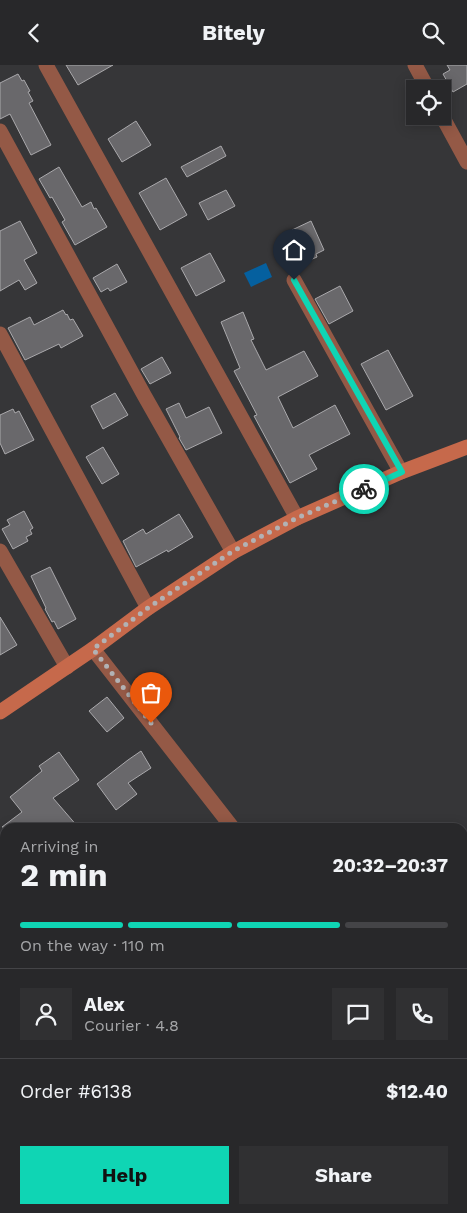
<!DOCTYPE html>
<html lang="en">
<head>
<meta charset="utf-8">
<style>
  :root { --surface:#28282a; --page:#303032; --text:#f1f3f6; --muted:#a5a6a8; --line:#444447; --accent:#0fd5b4 }
  body { margin:0; font-family:"Work Sans",sans-serif; background:var(--page); color:var(--text); height:100vh; display:flex; flex-direction:column; font-size:19px; white-space:nowrap }
  * { box-sizing:border-box; margin:0 }
  p { font-size:16px; color:var(--muted) }
  .icon { flex:none; width:28px; height:28px; fill:none; stroke:currentColor; stroke-width:2; stroke-linecap:round; stroke-linejoin:round }
  .map { position:relative; flex:1; overflow:hidden }
  .details { position:absolute; left:0px; top:758px; width:468px; height:391px; display:flex; flex-direction:column; background:var(--surface); border-radius:15px 15px 0 0; box-shadow:0 2px 12px #0003,0 0 0 1px var(--line) }
  .details>* { flex:none }
  .fabs { position:absolute; left:406px; top:15px; display:grid; gap:10px }
  .fabs a { display:grid; place-items:center; width:45px; height:45px; border-radius:0px; background:var(--surface); box-shadow:0 2px 12px #0003,0 0 0 1px var(--line); font-size:25px }
  .pin { position:absolute; display:grid; place-items:center; width:42px; height:42px; color:#fff; margin:-51px -21px; border-radius:50% 50% 50% 0; rotate:-45deg; box-shadow:0 0 5px #0007 }
  .pin .icon { rotate:45deg }
  .courier { position:absolute; display:grid; place-items:center; width:50px; height:50px; margin:-25px; border:4px solid #0fd5b4; border-radius:50%; background:#fff; color:#222; box-shadow:0 1px 6px #0007 }
  .headline em { font-style:normal; font-weight:700 }
  .headline div { display:flex; flex-direction:column-reverse }
  .headline { display:flex; align-items:center; justify-content:space-between; height:85px; padding:0 20px }
  h1 { font-size:32px; font-weight:700; line-height:38px }
  .bar { display:grid; grid-template-columns:repeat(4,1fr); gap:8px 5px; align-content:center; height:60px; padding:0 20px }
  .bar i { height:6px; border-radius:4px; background:var(--line) }
  .bar .selected { background:var(--accent) }
  .bar p { grid-column:span 4 }
  .line { display:flex; align-items:center; gap:12px; padding:0 20px; border-top:1px solid var(--line) }
  .line div { flex:1 }
  .round { display:grid; place-items:center; flex:none; width:52px; height:52px; border-radius:0px; background:var(--page) }
  .button { display:flex; gap:10px; margin-top:auto; padding:10px 20px }
  .button a { flex:1; height:58px; border-radius:0px; background:var(--accent); color:#111; font-size:20px; font-weight:700; line-height:58px; text-align:center }
  .button a+a { background:var(--page); color:var(--text) }
  header { display:flex; justify-content:space-between; align-items:center; height:65px; padding:0 20px; background:var(--surface); font-size:22px; font-weight:700 }
  .map>svg:first-child { display:block }
  .water { fill:#05609f }
  .building { fill:#69686b; stroke:#aaa9ac }
  .lines { fill:none; stroke-linecap:round; stroke-linejoin:round }
  .street { stroke:#945946; stroke-width:15 }
  .secondary { stroke:#c6694b; stroke-width:15 }
  .done { stroke:#b2b2b4; stroke-width:5; stroke-dasharray:0 9 }
  .route { stroke:#0fd5b4; stroke-width:6 }
</style>
</head>
<body>
<header><svg class="icon" aria-label="back" viewBox="0 0 24 24"><path d="M15 5l-7 7 7 7"/></svg>Bitely<svg class="icon" aria-label="search" viewBox="0 0 24 24"><circle cx="10" cy="10" r="6"/><path d="M15 15l6 6"/></svg></header>
<div class="map">
<svg width="467" height="1148" viewBox="0 0 467 1148">
  <rect width="100%" height="100%" fill="#363638"/>
  <polygon class="water" points="266,198 272,212 251,222 244,208"/>
  <g class="building">
    <polygon points="66,0 113,0 78,20"/>
    <polygon points="447,0 467,0 467,19 453,27 443,9 450,5"/>
    <polygon points="18,9 22,16 24,15 30,26 28,27 33,36 29,38 51,80 31,90 10,49 0,54 0,18"/>
    <polygon points="136,56 151,80 122,97 108,74"/>
    <polygon points="221,81 226,91 187,112 181,102"/>
    <polygon points="59,102 82,142 91,137 94,144 96,143 107,162 75,180 62,157 65,155 52,132 50,133 39,114"/>
    <polygon points="166,113 187,150 160,165 139,128"/>
    <polygon points="226,125 235,141 208,155 199,138"/>
    <polygon points="20,156 37,188 24,195 37,218 25,225 19,215 0,226 0,166"/>
    <polygon points="311,156 324,185 316,189 317,192 301,199 288,170 293,167 292,165"/>
    <polygon points="210,188 225,216 196,231 181,203"/>
    <polygon points="117,199 127,217 110,226 108,223 101,227 93,213"/>
    <polygon points="340,221 353,246 329,259 315,234"/>
    <polygon points="63,245 66,250 67,249 70,255 73,254 83,271 61,283 59,279 25,295 8,263 30,252 34,260"/>
    <polygon points="243,247 254,274 251,275 266,305 304,286 318,311 278,332 293,363 335,340 350,369 309,390 317,404 290,418 254,351 257,350 234,306 240,303 221,257"/>
    <polygon points="388,285 413,331 386,345 361,299"/>
    <polygon points="162,292 171,308 150,319 141,304"/>
    <polygon points="115,328 128,350 103,364 91,341"/>
    <polygon points="179,338 186,353 209,342 222,368 186,385 179,373 180,372 166,344"/>
    <polygon points="13,344 15,348 19,346 34,375 5,389 0,378 0,350"/>
    <polygon points="103,382 119,409 102,419 86,392"/>
    <polygon points="24,446 33,463 30,465 32,469 26,472 28,476 13,484 2,464 10,460 7,455"/>
    <polygon points="179,449 193,472 168,487 167,485 136,502 123,476 143,464 146,469"/>
    <polygon points="50,502 76,554 58,564 54,556 52,557 45,544 46,543 31,511"/>
    <polygon points="0,552 17,580 0,590"/>
    <polygon points="107,632 124,653 107,667 89,646"/>
    <polygon points="141,686 151,703 128,718 137,729 116,745 97,719 128,695"/>
    <polygon points="59,687 79,715 53,733 78,762 2,762 22,747 10,732 42,706 39,701"/>
  </g>
  <g class="lines">
    <g class="street">
      <polyline points="46,0 297,453"/>
      <polyline points="415,0 428,24"/>
      <polyline points="442,51 467,97"/>
      <polyline points="0,66 144,330 233,487"/>
      <polyline points="294,215 401,407"/>
      <polyline points="0,269 148,543"/>
      <polyline points="0,486 67,602"/>
      <polyline points="93,584 232,762"/>
      <polyline points="0,1122 5,1119"/>
    </g>
    <polyline class="secondary" points="0,647 93,584 148,543 233,487 297,453 401,407 467,382"/>
  </g>
  <g class="lines">
    <polyline class="done" points="151,658 93,584 148,543 233,486 297,453 364,424"/>
    <polyline class="route" points="294,215 402,407 364,424"/>
  </g>
</svg>
<div class="fabs">
<a><svg class="icon" aria-label="locate" viewBox="0 0 24 24"><circle cx="12" cy="12" r="6"/><path d="M12 2v4M12 18v4M2 12h4M18 12h4"/></svg></a>
</div>
<div class="pin" style="left:151px;top:658px;background:#ea580c"><svg class="icon" aria-label="bag" viewBox="0 0 24 24"><path d="M5 8h14l-1 12H6zM9 8a3 3 0 0 1 6 0"/></svg></div>
<div class="pin" style="left:294px;top:215px;background:#1f2937"><svg class="icon" aria-label="home" viewBox="0 0 24 24"><path d="M3 11l9-7 9 7M6 9v11h12V9"/></svg></div>
<div class="courier" style="left:364px;top:424px"><svg class="icon" aria-label="bike" viewBox="0 0 24 24"><circle cx="6" cy="16" r="4"/><circle cx="18" cy="16" r="4"/><path d="M6 16l4-8h5l3 8M10 8l3 8H6M13 5h3"/></svg></div>
<section class="details">
<div class="headline"><div><h1>2 min</h1><p>Arriving in</p></div><em>20:32–20:37</em></div>
<div class="bar"><i class="selected"></i><i class="selected"></i><i class="selected"></i><i></i><p>On the way · 110 m</p></div>
<div class="line" style="height:90px"><a class="round"><svg class="icon" aria-label="person" viewBox="0 0 24 24"><circle cx="12" cy="8" r="4"/><path d="M4 21q1-7 8-7t8 7"/></svg></a><div><b>Alex</b><p>Courier · 4.8</p></div><a class="round"><svg class="icon" aria-label="chat" viewBox="0 0 24 24"><path d="M4 5h16v11H9l-5 4z"/></svg></a><a class="round"><svg class="icon" aria-label="phone" viewBox="0 0 24 24"><path d="M5 4h4l2 5-3 2q2 4 5 5l2-3 5 2v4C11 20 4 13 5 4z"/></svg></a></div>
<div class="line" style="height:65px"><div>Order #6138</div><b>$12.40</b></div>
<div class="button"><a>Help</a><a>Share</a></div>
</section>
</div>
</body>
</html>
